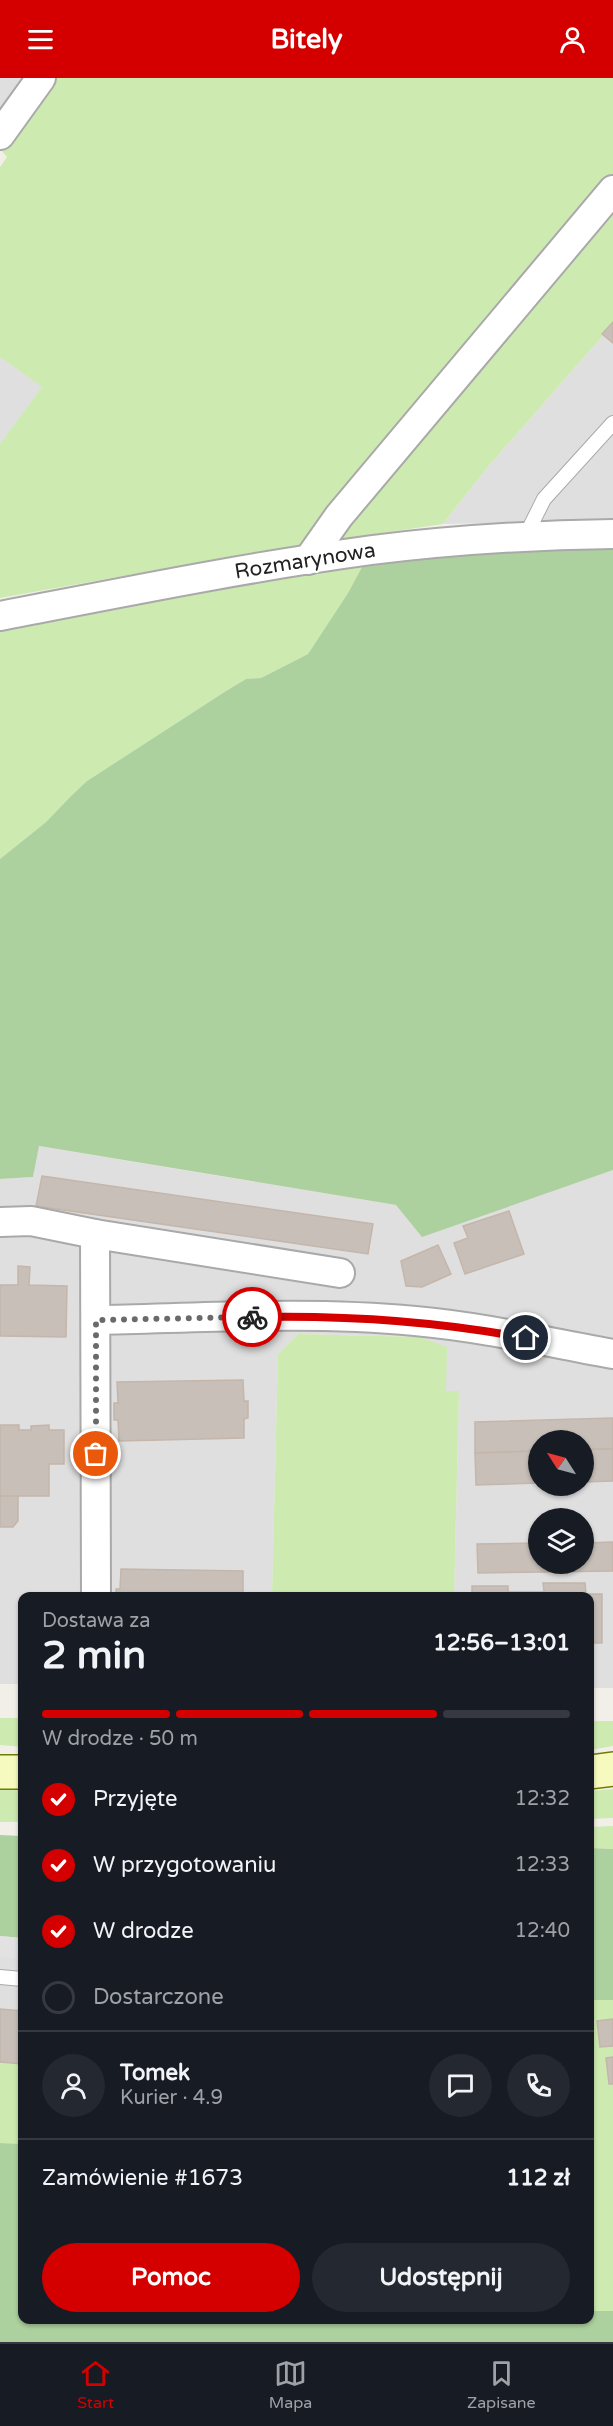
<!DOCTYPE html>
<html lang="pl">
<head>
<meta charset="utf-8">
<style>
  :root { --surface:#171b24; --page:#242831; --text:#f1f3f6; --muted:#9ea1a6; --line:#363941; --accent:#d40000 }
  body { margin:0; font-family:"Varela Round",sans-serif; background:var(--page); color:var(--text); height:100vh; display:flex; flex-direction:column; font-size:22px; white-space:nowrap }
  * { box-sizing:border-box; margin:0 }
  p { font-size:20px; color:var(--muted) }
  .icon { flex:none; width:33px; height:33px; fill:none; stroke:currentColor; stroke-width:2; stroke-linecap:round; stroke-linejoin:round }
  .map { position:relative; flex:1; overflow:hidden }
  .sheet { position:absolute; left:18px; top:1514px; width:576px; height:732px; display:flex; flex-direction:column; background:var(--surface); border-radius:12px; box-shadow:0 2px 4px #0004 }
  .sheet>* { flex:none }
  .needle { width:39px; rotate:306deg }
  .tools { position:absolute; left:528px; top:1352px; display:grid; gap:12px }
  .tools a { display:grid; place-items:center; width:66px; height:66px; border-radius:50%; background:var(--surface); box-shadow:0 2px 4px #0004; font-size:30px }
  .pin { position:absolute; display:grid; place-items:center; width:51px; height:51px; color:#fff; margin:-26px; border:3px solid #fff; border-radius:50%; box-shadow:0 2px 6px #0007 }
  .courier { position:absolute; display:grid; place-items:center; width:60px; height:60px; margin:-30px; border:4px solid #d40000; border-radius:50%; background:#fff; color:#222; box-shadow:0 2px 8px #0007 }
  .headline em { font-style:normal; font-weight:800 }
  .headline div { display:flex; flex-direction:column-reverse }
  .headline { display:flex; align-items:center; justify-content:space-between; height:102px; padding:0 24px }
  h1 { font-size:39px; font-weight:800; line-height:45px }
  .bar { display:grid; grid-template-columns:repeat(4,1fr); gap:9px 6px; align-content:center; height:72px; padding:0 24px }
  .bar i { height:8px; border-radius:4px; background:var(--line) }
  .bar .current { background:var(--accent) }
  .bar p { grid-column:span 4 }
  .line { display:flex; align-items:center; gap:15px; padding:0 24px; border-top:2px solid var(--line) }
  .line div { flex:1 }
  .round { display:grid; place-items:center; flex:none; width:63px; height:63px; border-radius:32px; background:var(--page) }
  ol { padding:0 24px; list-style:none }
  li { display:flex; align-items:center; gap:18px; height:66px }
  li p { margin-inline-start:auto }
  li .icon { padding:6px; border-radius:50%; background:var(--accent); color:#fff; stroke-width:4 }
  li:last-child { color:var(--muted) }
  li i { width:33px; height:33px; border:3px solid var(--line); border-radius:50% }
  .primary-button { display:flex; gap:12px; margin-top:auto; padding:12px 24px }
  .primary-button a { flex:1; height:69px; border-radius:36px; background:var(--accent); color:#fff; font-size:24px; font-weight:800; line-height:69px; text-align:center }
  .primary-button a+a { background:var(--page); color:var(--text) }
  header { display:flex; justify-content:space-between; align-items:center; height:78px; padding:0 24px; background:var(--accent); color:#fff; font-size:27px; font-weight:800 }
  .menu { display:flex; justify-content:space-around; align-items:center; height:84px; border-top:2px solid var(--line); background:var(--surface); font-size:16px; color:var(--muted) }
  .menu a { display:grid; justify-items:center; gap:3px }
  .menu .current { color:var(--accent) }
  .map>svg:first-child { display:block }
  .residential { fill:#e0dfdf; fill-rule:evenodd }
  .grass { fill:#cdebb0 }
  .forest { fill:#add19e }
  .parking { fill:#e2e2e2 }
  .building { fill:#c7bfb8; stroke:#c4b6ab; stroke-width:1.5 }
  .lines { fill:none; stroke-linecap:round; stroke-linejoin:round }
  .lane-casing { stroke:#a9a9a9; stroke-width:16 }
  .street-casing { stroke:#a9a9a9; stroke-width:32 }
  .secondary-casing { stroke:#707d05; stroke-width:36 }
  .lane { stroke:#fff; stroke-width:14 }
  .street { stroke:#fff; stroke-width:28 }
  .secondary { stroke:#f7fabf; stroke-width:33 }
  .done { stroke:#6b6a68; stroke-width:6; stroke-dasharray:0 10.8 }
  .route { stroke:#d40000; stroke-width:8 }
  .labels { text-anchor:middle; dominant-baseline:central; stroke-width:4.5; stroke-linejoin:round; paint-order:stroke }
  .street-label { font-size:21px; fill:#222; stroke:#fff }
</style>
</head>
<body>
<header><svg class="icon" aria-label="menu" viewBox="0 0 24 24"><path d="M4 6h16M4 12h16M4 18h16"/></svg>Bitely<svg class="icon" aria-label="person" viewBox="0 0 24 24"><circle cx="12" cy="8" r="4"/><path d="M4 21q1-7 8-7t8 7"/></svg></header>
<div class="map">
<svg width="613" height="2264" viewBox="0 0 613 2264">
  <rect width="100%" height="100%" fill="#f2efe9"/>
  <g class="residential">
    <polygon points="0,0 41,0 0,57"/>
    <polygon points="613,246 613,443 443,446 486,391"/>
    <polygon points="0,279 43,309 0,366"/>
    <path d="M38,1068L396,1127L597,1097L613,1092V1610H590V1518H454L459,1314L446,1313L420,1259L298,1256L278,1276L272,1518H22V1606H0V1101L33,1099ZM538,1362H584V1407H538ZM538,1440H584V1485H538Z"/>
    <polygon points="0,1858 22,1860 22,2066 0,2065"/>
  </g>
  <g class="grass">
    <polygon points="41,0 613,0 613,246 486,391 443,446 268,472 0,520 0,366 42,309 0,279 0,89 7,79 0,71"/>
    <polygon points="362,489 348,515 308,576 261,600 246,601 226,613 87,703 72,717 46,744 0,781 0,550 330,492"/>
    <polygon points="298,1256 420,1259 447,1269 446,1313 459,1313 454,1518 272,1518 278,1276"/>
    <polygon points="0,1640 22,1640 22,1669 0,1667"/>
    <polygon points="590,1643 613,1643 613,1668 590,1672"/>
    <polygon points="613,1711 613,1740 590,1741 590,1713"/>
    <rect x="0" y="1712" width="22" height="32"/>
    <polygon points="613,1748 613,1771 590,1770 590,1749"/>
    <rect x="590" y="1922" width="23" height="311"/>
    <polygon points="0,1984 22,1986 22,2066 0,2065"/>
  </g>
  <g class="forest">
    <polygon points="613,468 613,1092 422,1159 396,1127 39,1068 33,1099 0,1101 0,781 46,744 72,717 87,703 226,613 246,601 261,600 308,576 348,515 362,489 501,471"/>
    <polygon points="0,1757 22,1758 22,1860 0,1858"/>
    <polygon points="590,1770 613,1771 613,1922 590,1922"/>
    <polygon points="0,2065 22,2066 22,2241 590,2241 590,2233 613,2233 613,2264 0,2264"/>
  </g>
  <polygon class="parking" points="0,1858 22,1860 22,1881 0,1879"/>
  <g class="building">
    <polygon points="613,244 613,265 602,256"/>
    <polygon points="42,1098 373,1146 368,1176 36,1128"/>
    <polygon points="509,1133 524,1176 465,1196 454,1165 468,1160 463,1148"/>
    <polygon points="438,1167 451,1196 422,1209 406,1208 401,1183"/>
    <polygon points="18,1188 30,1189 29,1207 67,1208 66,1259 0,1258 0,1207 18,1207"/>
    <polygon points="243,1302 244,1323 248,1323 248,1340 244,1341 244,1360 119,1363 118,1342 114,1342 114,1325 118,1325 117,1304"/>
    <polygon points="613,1340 613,1371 584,1371 584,1362 538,1362 538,1373 475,1375 475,1344"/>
    <polygon points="0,1347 19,1347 19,1352 31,1352 31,1348 49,1347 49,1352 64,1352 64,1386 49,1386 49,1418 0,1418"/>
    <polygon points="584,1371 613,1371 613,1403 584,1404"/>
    <polygon points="538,1373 538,1405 476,1407 475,1375"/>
    <polygon points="0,1418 18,1418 18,1443 13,1449 0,1449"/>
    <polygon points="613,1464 613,1493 478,1495 477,1466 538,1465 538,1485 584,1485 584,1465"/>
    <polygon points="121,1491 243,1493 243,1515 247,1515 247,1518 116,1518 116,1511 120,1511"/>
    <polygon points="543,1505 585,1505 586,1516 602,1516 602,1565 590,1565 590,1518 472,1518 472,1508 508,1508 508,1514 544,1514"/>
    <polygon points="0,1931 22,1933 22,1986 0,1984"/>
    <polygon points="613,1941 613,1968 600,1969 597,1943"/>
    <polygon points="613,1979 613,2006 609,2006 606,1980"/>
  </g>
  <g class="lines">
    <defs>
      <g id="lane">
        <polyline points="526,457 544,421 613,345"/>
        <polyline points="0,1899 22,1901"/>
      </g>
      <g id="street">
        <polyline points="0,57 41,0"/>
        <polyline points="308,482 339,438 613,112"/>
        <path d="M0,538C124,514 247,489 372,472C452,462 533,457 613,456"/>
        <polyline points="0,1144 31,1143 95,1156 340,1195"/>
        <polyline points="95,1156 96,1518"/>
        <path d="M96,1242C202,1240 309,1233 415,1243C482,1249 547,1264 613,1276"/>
      </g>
      <g id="secondary">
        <polyline points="0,1694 22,1694"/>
        <polyline points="590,1694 613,1691"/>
      </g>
    </defs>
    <use href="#lane" class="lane-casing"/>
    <use href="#street" class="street-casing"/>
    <use href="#secondary" class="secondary-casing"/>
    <use href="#lane" class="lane"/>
    <use href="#street" class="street"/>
    <use href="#secondary" class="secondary"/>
  </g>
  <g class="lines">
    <polyline class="done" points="96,1376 96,1242 252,1239"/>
    <path class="route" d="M252,1239C344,1237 436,1243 526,1260"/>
  </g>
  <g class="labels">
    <g class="street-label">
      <text transform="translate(305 483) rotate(-9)">Rozmarynowa</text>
    </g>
  </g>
</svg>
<div class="tools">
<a><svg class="needle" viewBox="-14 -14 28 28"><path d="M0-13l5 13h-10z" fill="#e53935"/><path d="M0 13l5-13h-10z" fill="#9ea1a6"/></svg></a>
<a><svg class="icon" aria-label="layers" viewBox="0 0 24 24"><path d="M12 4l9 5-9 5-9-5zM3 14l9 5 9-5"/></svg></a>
</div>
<div class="pin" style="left:96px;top:1376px;background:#ea580c"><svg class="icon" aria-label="bag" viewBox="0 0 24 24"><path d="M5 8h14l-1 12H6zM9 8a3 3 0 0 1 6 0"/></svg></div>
<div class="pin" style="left:526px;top:1260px;background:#1f2937"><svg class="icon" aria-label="home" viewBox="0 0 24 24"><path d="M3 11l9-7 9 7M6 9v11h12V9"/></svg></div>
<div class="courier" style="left:252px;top:1239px"><svg class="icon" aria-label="bike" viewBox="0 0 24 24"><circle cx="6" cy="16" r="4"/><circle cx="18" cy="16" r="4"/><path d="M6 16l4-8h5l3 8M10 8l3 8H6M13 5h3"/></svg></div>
<section class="sheet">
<div class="headline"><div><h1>2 min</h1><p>Dostawa za</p></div><em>12:56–13:01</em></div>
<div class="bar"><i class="current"></i><i class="current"></i><i class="current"></i><i></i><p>W drodze · 50 m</p></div>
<ol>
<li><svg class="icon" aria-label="check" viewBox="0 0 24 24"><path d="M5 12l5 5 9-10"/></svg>Przyjęte<p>12:32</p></li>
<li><svg class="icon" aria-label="check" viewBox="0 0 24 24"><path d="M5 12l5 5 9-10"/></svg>W przygotowaniu<p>12:33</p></li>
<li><svg class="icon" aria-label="check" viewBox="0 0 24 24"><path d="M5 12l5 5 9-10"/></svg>W drodze<p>12:40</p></li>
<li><i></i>Dostarczone</li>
</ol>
<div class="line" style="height:108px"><a class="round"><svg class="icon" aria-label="person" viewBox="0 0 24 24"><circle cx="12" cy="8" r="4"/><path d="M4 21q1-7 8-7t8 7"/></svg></a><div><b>Tomek</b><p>Kurier · 4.9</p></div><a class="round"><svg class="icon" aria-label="chat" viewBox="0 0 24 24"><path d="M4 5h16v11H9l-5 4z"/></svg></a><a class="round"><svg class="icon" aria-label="phone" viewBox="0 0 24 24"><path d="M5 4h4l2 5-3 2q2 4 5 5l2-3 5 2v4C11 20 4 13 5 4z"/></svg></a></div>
<div class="line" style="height:78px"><div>Zamówienie #1673</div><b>112 zł</b></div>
<div class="primary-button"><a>Pomoc</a><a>Udostępnij</a></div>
</section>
</div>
<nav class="menu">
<a class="current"><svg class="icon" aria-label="home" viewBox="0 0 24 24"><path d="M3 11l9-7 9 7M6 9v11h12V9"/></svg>Start</a>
<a><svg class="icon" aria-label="map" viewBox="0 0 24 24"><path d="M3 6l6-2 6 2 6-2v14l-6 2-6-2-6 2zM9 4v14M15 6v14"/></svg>Mapa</a>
<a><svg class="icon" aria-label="saved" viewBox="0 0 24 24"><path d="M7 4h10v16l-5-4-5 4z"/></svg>Zapisane</a>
</nav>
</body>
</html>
